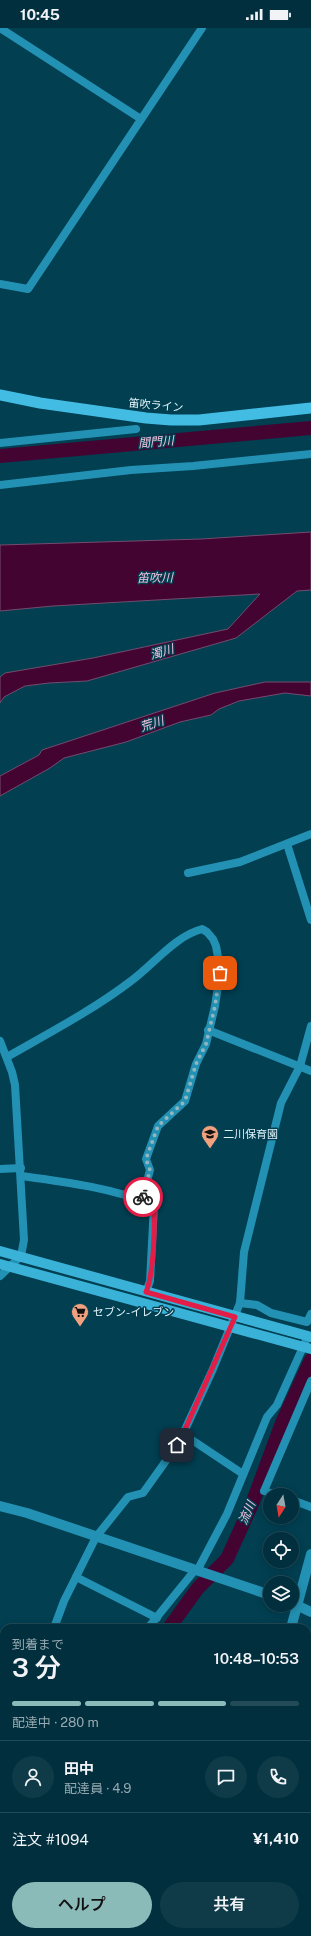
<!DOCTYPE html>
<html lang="ja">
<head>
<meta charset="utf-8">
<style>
  :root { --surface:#012f3d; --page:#0f3b48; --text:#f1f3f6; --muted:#96a9b0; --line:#234a57; --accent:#8bbbb9 }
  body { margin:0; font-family:"Public Sans","Noto Sans JP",sans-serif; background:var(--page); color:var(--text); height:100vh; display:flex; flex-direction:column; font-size:15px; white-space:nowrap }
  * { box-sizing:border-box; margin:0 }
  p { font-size:13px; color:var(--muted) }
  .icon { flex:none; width:22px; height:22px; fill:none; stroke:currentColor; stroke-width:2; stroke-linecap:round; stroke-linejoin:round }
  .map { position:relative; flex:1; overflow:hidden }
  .drawer { position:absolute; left:0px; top:1596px; width:311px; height:312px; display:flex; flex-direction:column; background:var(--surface); border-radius:12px 12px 0 0; box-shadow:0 2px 10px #0003,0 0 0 1px var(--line) }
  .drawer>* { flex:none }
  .needle { width:26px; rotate:191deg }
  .tools { position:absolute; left:263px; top:1460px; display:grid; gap:8px }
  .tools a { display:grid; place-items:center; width:36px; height:36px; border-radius:50%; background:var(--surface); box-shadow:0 2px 10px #0003,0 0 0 1px var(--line); font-size:20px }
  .pin { position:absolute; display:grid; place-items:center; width:34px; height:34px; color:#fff; margin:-17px; border-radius:8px; box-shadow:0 2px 6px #0006 }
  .courier { position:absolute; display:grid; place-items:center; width:40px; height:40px; margin:-20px; border:3px solid #e11d48; border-radius:50%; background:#fff; color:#222; box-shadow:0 1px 5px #0007 }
  .summary em { font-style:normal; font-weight:600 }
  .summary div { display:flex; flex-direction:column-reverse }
  .summary { display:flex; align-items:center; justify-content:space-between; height:68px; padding:0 12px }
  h1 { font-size:26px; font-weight:600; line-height:30px }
  .bar { display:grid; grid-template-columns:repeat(4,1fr); gap:6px 4px; align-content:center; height:48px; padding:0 12px }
  .bar i { height:5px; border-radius:3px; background:var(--line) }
  .bar .current { background:var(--accent) }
  .bar p { grid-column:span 4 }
  .line { display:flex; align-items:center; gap:10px; padding:0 12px; border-top:1px solid var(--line) }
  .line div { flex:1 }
  .round { display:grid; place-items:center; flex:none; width:42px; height:42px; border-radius:21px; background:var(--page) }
  .action { display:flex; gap:8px; margin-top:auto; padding:8px 12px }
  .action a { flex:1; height:46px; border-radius:24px; background:var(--accent); color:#111; font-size:16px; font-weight:600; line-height:46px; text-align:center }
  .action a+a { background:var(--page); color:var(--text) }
  .status { display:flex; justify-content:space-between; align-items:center; height:28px; padding:0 20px; background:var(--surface); direction:ltr }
  .status svg { height:11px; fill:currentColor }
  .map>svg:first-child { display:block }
  .water { fill:#440432; stroke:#734c6e }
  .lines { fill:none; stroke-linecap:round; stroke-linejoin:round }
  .stream { stroke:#734c6e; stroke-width:2.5 }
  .river { stroke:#440432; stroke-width:14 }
  .minor { stroke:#2391b3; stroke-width:8 }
  .tertiary { stroke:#2391b3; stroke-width:10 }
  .primary { stroke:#3ab1d7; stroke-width:10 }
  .trunk { stroke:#42bce3; stroke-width:11 }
  .motorway { stroke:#4ac6ef; stroke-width:12 }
  .done { stroke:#93b5c0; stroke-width:4; stroke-dasharray:0 7.2 }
  .route { stroke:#e11d48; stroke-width:5 }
  .labels { text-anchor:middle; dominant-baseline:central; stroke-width:3; stroke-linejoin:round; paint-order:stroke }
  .street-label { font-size:11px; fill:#e2f4fb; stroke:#013f51 }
  .poi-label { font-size:11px; fill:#e2f4fb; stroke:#013f51; text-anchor:start }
  .water-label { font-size:12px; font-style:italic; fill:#f2c2dd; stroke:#013f51 }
</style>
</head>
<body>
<div class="status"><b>10:45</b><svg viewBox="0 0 49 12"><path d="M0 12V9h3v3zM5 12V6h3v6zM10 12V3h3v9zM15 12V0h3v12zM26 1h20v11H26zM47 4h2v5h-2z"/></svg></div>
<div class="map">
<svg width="311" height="1908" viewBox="0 0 311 1908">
  <rect width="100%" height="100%" fill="#013f51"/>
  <g class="water">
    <polygon points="311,504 311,562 297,563 236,610 87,653 49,655 25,658 4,669 0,675 0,649 5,645 93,630 228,601 260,566 53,578 0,583 0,517 201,511"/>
    <polygon points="265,654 311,654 311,668 285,665 239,673 219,681 211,687 180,694 126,714 64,730 50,740 0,768 0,748 39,727 42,722 215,665"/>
  </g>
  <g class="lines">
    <g class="stream">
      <polyline points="307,1874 311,1859"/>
      <polyline points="297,1908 299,1904"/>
    </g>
    <g class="river">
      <polyline points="0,428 311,400"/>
      <polyline points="169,1600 198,1560 227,1531 252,1476 282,1395 311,1332"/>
      <polyline points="97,1908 98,1904"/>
    </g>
    <g class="minor">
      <polyline points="0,0 141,91"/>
      <polyline points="0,256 28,261 202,0"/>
      <polyline points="0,415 136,401"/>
      <polyline points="0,457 131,442 193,438 311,426"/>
      <polyline points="287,816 311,892"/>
      <polyline points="188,845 240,834 311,806"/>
      <polyline points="208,1002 311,1043"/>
      <polyline points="0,1013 12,1044 15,1057 24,1212 21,1228 0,1248"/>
      <path d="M7,1029C49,1005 93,982 131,953C153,937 175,908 202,901L207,904L213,911L216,918L219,935L220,945L215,978L206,1016L196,1036L185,1073L158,1098L146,1131L150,1142L142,1172"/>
      <polyline points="0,1141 21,1140"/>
      <path d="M22,1148C66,1154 112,1160 154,1177L150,1253L146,1264"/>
      <polyline points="240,1275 257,1277 271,1285 307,1294 311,1286"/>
      <polyline points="183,1406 243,1446"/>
      <polyline points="277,1467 264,1463 311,1353"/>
      <polyline points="292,1472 311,1479"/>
      <polyline points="197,1543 227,1486 267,1389 277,1377 308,1308"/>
      <polyline points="76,1549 157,1590"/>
      <polyline points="54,1600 64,1573 96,1509 128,1469 143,1465 163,1437 183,1406 213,1341 240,1275 244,1224 281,1075 300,1038 311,998"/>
      <polyline points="148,1600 195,1542"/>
      <polyline points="0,1679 4,1679"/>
      <polyline points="307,1706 311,1707"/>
      <polyline points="0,1763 4,1764"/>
      <polyline points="0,1831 4,1820"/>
      <polyline points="0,1879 4,1880"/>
      <polyline points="129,1904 151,1908"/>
      <polyline points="82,1908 83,1904"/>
    </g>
    <g class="tertiary">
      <polyline points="0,1478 27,1485 270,1567"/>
      <polyline points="292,1575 311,1584"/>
      <polyline points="291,1600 311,1526"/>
      <polyline points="207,1908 208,1904"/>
    </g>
    <g class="primary">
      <polyline points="0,1223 311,1309"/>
      <polyline points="0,1236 311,1321"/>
    </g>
    <polyline class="trunk" points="0,367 40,375 146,390 171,392 199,392 311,380"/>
    <g class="motorway">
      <polyline points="0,1901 4,1902"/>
      <polyline points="14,1904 35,1908"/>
    </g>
  </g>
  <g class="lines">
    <polyline class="done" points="143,1169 150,1142 146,1131 158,1098 185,1073 196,1036 206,1016 215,978 220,945"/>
    <path class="route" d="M143,1169L142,1172L154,1177C155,1197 154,1246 146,1264L235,1289L183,1406L177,1417"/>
  </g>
  <defs>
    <symbol id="school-pin" viewBox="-11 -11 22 30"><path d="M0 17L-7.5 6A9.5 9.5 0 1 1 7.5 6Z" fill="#f2a17e" stroke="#013f51"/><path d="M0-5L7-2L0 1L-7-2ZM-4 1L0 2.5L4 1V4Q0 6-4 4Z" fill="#111"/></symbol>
    <symbol id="supermarket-pin" viewBox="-11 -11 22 30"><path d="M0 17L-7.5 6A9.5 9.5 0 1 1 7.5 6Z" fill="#f2a17e" stroke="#013f51"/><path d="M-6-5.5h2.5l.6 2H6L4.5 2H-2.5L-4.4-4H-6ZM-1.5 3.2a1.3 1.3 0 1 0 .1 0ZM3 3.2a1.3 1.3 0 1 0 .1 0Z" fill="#111"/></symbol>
  </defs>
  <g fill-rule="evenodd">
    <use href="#school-pin" x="200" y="1096" width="20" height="27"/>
    <use href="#supermarket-pin" x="70" y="1274" width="20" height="27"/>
  </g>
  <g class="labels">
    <g class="street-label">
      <text transform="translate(156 377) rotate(5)">笛吹ライン</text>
    </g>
    <g class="poi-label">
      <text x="223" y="1106">二川保育園</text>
      <text x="93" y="1284">セブン-イレブン</text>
    </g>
    <g class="water-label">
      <text transform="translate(156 414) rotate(-5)">間門川</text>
      <text transform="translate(155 550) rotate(-1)">笛吹川</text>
      <text transform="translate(162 624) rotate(-16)">濁川</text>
      <text transform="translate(152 696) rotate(-18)">荒川</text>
      <text transform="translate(247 1485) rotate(-67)">流川</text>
    </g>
  </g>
</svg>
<div class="tools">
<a><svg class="needle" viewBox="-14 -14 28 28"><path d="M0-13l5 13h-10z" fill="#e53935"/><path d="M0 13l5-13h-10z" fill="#96a9b0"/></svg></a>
<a><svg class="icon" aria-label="locate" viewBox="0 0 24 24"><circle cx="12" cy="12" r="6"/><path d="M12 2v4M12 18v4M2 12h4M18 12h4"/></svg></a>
<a><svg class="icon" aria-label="layers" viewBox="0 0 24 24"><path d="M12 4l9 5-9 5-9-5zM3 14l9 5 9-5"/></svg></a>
</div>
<div class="pin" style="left:220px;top:945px;background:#ea580c"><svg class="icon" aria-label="bag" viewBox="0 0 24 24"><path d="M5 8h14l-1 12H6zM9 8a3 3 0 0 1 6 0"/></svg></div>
<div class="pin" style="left:177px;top:1417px;background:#1f2937"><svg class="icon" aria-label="home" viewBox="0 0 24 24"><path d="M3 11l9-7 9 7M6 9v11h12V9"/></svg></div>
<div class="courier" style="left:143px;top:1169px"><svg class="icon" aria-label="bike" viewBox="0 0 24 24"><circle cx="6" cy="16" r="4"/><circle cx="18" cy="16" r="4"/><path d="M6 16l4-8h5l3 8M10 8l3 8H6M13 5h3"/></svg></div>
<section class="drawer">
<div class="summary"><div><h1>3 分</h1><p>到着まで</p></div><em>10:48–10:53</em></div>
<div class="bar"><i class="current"></i><i class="current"></i><i class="current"></i><i></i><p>配達中 · 280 m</p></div>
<div class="line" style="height:72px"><a class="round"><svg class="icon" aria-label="person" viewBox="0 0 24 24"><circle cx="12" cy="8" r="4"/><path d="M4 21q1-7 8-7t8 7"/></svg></a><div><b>田中</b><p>配達員 · 4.9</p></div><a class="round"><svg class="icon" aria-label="chat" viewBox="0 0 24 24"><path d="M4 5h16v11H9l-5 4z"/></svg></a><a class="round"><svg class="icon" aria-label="phone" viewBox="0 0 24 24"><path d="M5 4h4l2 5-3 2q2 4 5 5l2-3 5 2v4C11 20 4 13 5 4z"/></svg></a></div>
<div class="line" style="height:52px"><div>注文 #1094</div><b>¥1,410</b></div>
<div class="action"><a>ヘルプ</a><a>共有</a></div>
</section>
</div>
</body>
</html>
